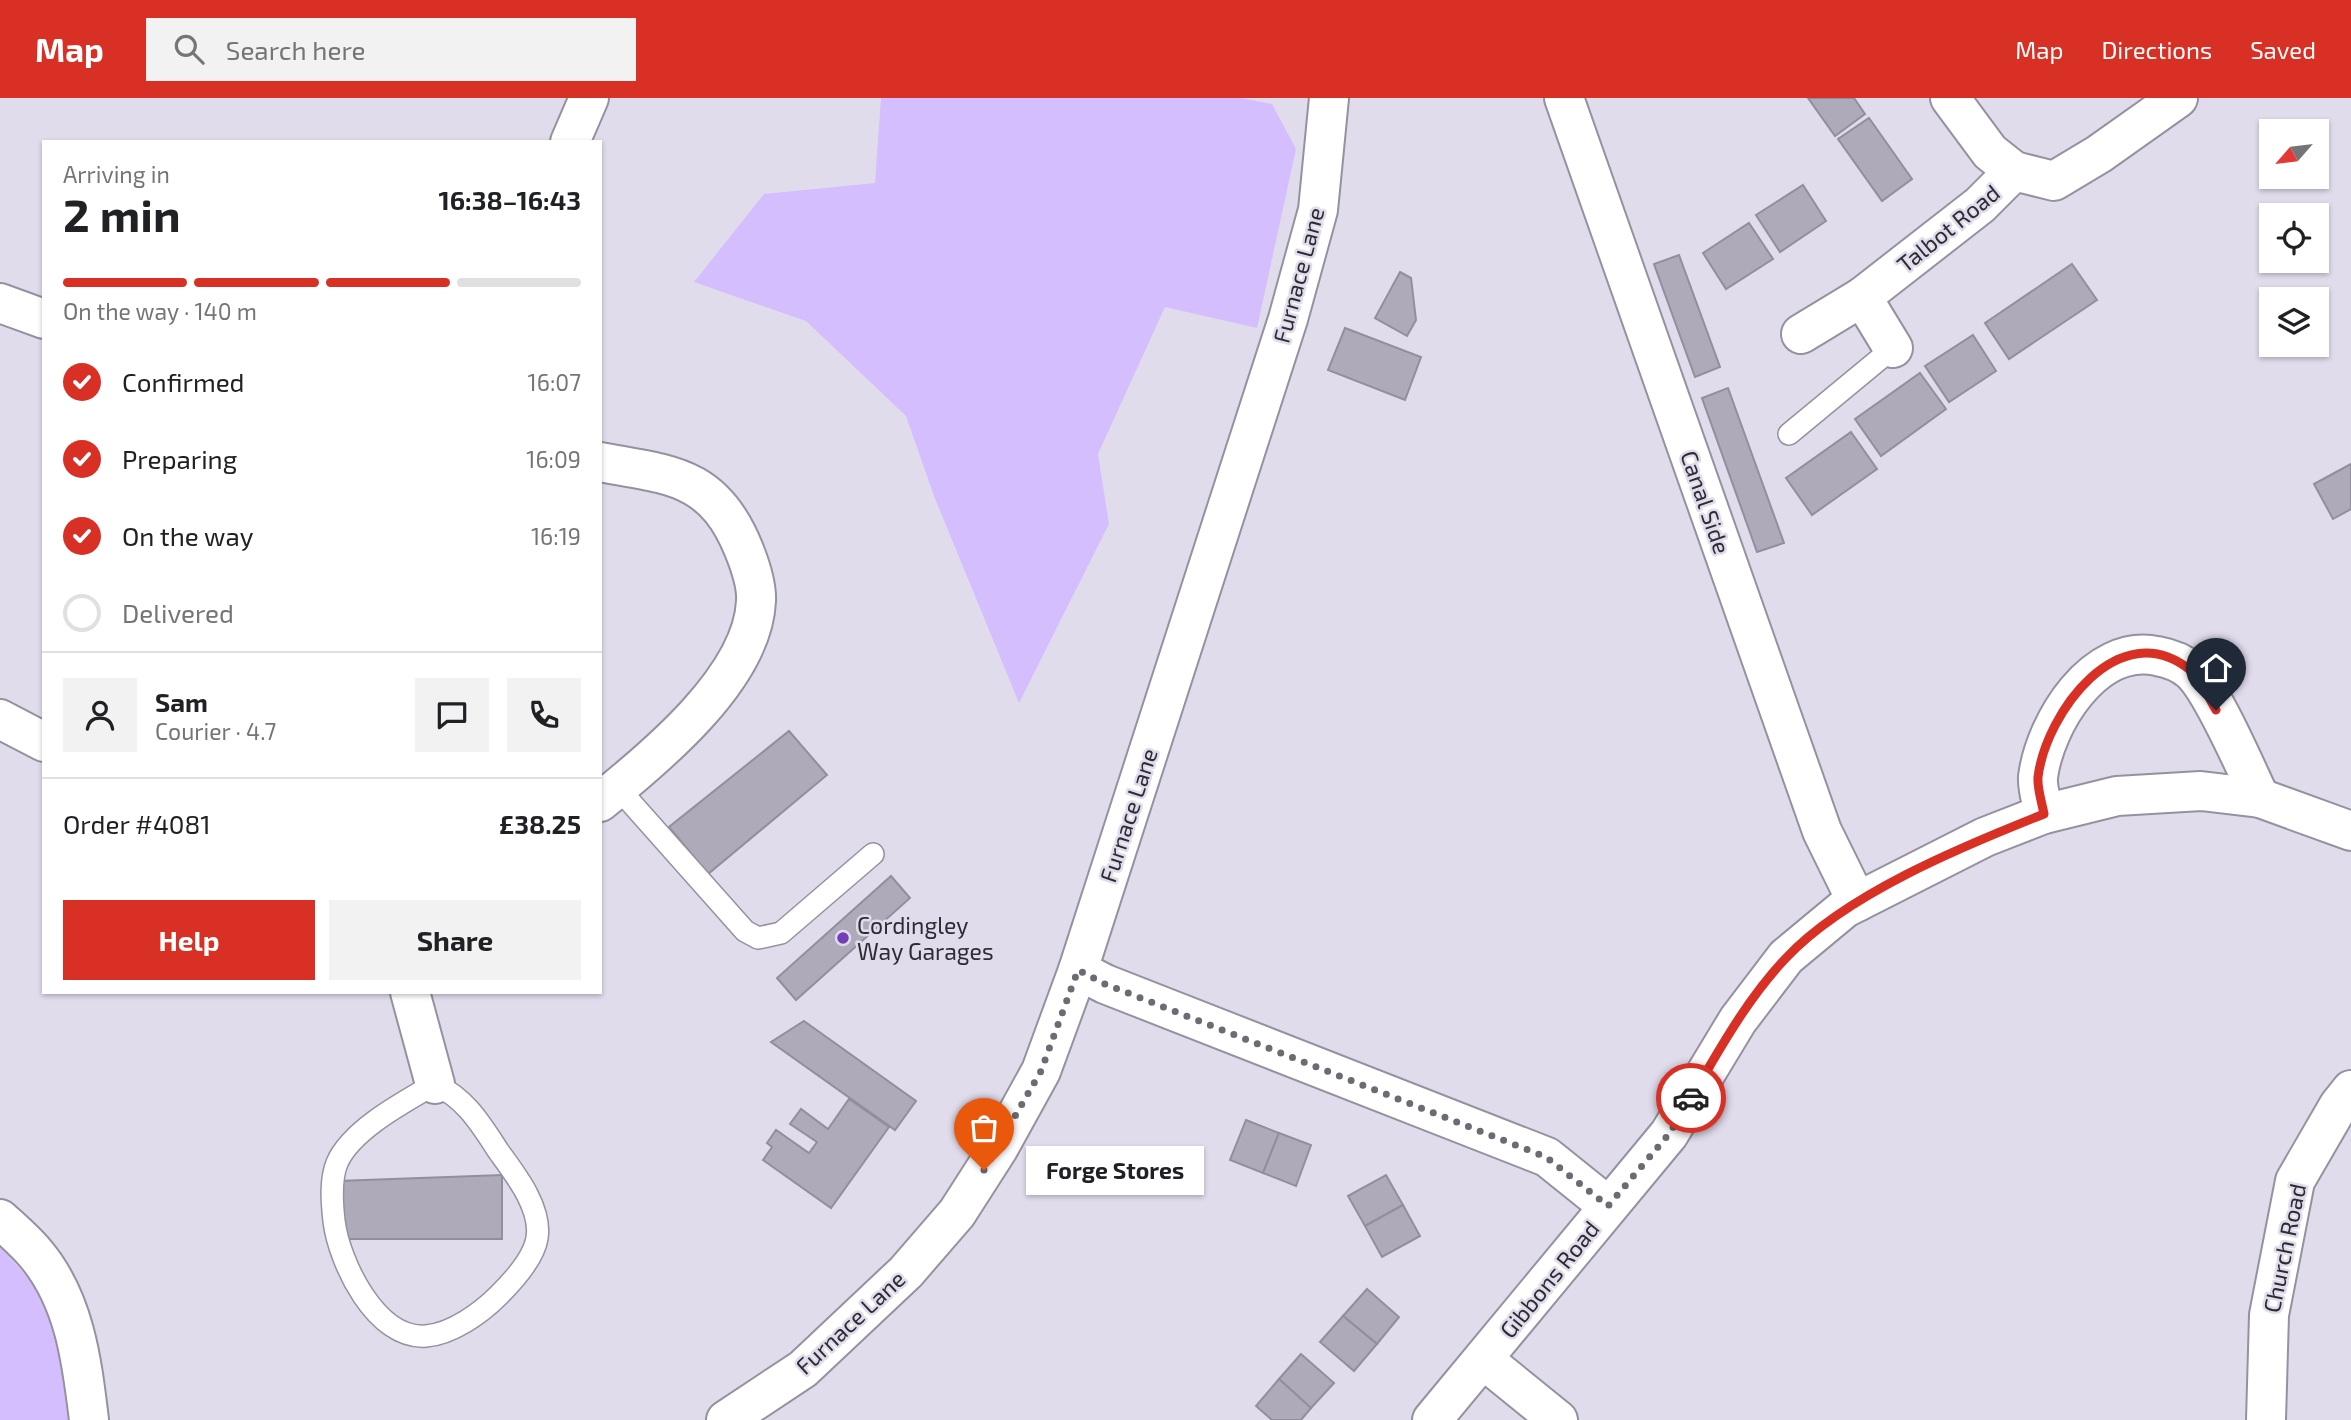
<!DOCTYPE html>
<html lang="en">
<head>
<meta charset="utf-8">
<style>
  :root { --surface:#fff; --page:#f2f2f2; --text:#202124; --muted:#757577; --line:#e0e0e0; --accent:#d93025 }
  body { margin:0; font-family:"Exo 2",sans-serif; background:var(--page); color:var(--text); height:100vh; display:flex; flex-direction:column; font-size:26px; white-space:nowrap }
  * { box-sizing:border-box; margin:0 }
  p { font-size:23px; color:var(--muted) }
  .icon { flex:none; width:38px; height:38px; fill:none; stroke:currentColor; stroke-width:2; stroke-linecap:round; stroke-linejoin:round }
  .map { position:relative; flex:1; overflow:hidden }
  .sheet { position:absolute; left:42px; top:42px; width:560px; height:854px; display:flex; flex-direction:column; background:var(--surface); border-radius:0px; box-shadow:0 2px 5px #0004 }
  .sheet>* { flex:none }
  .needle { width:46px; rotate:242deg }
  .buttons { position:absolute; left:2259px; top:21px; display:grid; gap:14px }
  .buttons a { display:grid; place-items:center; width:70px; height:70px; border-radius:0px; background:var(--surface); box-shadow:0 2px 5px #0004; font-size:35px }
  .pin { position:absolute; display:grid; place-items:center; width:60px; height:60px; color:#fff; margin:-72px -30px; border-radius:50% 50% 50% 0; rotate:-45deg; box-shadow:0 0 7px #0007 }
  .pin .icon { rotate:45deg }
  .courier { position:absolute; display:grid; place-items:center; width:70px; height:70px; margin:-35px; border:5px solid #d93025; border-radius:50%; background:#fff; color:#222; box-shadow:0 2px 9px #0007 }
  .bubble { position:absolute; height:49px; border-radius:0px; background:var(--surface); box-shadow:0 2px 5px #0004; font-size:23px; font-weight:700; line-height:49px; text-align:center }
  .overview em { font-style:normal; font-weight:700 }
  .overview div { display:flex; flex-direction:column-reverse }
  .overview { display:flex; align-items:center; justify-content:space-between; height:119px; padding:0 21px }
  h1 { font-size:46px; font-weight:700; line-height:52px }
  .bar { display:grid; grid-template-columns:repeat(4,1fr); gap:10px 7px; align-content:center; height:84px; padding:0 21px }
  .bar i { height:9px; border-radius:5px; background:var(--line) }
  .bar .active { background:var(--accent) }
  .bar p { grid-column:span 4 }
  .line { display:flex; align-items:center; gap:18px; padding:0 21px; border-top:2px solid var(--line) }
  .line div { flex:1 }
  .round { display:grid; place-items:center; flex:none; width:74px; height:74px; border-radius:0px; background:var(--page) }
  ol { padding:0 21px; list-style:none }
  li { display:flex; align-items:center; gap:21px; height:77px }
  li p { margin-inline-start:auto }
  li .icon { padding:7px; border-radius:50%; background:var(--accent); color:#fff; stroke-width:4 }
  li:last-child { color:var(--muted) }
  li i { width:38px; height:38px; border:4px solid var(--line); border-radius:50% }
  .primary-button { display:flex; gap:14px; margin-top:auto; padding:14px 21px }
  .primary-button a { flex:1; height:80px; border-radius:0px; background:var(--accent); color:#fff; font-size:28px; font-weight:700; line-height:80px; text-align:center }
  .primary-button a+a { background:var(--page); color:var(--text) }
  header { display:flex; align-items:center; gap:42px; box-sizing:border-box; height:98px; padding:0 35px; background:var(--accent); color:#fff }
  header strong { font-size:33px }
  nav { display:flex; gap:38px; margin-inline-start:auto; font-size:24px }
  .search { width:490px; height:63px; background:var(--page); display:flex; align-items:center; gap:18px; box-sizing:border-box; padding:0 24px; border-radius:0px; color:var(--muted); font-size:26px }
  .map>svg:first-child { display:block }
  .green { fill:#d4befd }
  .building { fill:#afaab9; stroke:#938e9d; stroke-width:2 }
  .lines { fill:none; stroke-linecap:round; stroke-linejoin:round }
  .lane-casing { stroke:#96919f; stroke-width:24 }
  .street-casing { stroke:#96919f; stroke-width:42 }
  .secondary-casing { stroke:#96919f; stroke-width:42 }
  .lane { stroke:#fff; stroke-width:21 }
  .street { stroke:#fff; stroke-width:38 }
  .secondary { stroke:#fff; stroke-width:38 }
  .done { stroke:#6d6a73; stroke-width:7; stroke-dasharray:0 12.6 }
  .route { stroke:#d93025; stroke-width:9 }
  .poi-dot { fill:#733eb5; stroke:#e1dcec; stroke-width:2.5 }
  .labels { text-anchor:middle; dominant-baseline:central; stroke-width:5; stroke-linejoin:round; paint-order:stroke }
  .street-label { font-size:23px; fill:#2e2c32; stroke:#e1dcec }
  .poi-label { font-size:23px; fill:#2e2c32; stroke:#e1dcec; text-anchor:start }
</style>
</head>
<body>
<header>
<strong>Map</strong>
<div class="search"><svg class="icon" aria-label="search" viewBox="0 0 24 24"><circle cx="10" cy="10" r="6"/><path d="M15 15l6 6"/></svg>Search here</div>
<nav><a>Map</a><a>Directions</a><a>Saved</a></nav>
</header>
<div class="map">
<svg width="2351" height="1322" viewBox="0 0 2351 1322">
  <rect width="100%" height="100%" fill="#e1dcec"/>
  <g class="green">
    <polygon points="881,0 1240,0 1272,6 1296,51 1257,230 1165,209 1098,356 1109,426 1019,605 934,398 906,318 806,223 694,184 764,96 875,85"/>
    <polygon points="0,1148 36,1189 57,1239 74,1322 0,1322"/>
  </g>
  <g class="building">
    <polygon points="1808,0 1854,0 1865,16 1835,38"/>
    <polygon points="1869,20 1912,81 1882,103 1838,41"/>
    <polygon points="1803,87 1826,123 1780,154 1756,117"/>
    <polygon points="1749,125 1773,161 1726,191 1703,155"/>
    <polygon points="1679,157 1720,269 1695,279 1654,166"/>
    <polygon points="2072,166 2097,202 2009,261 1985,225"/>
    <polygon points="1400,174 1411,180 1416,222 1407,238 1375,220"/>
    <polygon points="1345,230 1421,259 1405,302 1328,272"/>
    <polygon points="1973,237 1996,273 1949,304 1925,268"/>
    <polygon points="1920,275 1946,311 1881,358 1855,321"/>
    <polygon points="1728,290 1784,445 1757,454 1702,300"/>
    <polygon points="1851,334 1877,371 1812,417 1786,380"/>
    <polygon points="2351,366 2351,411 2333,421 2314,386"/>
    <polygon points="789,633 827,677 708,776 669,729"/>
    <polygon points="891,778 910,800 796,902 777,880"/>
    <polygon points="804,923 916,1003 895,1032 771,944"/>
    <polygon points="849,1001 889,1029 831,1110 763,1062 772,1049 767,1045 776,1032 809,1055 817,1044 790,1026 801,1011 828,1031"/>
    <polygon points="1246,1022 1279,1035 1263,1075 1230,1062"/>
    <polygon points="1279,1035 1311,1047 1296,1088 1263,1075"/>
    <polygon points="502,1077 502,1141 346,1141 338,1083"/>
    <polygon points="1386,1077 1403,1107 1365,1128 1348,1098"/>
    <polygon points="1403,1107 1420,1138 1382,1159 1365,1128"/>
    <polygon points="1367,1191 1399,1219 1377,1246 1343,1218"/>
    <polygon points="1343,1218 1377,1246 1354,1273 1320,1244"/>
    <polygon points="1301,1256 1334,1285 1311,1310 1279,1281"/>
    <polygon points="1279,1281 1311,1310 1301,1322 1272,1322 1256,1308"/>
  </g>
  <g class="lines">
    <defs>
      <g id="lane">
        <polyline points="1789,336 1893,250"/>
        <polyline points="618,690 745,833 758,840 781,835 873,756"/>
        <path d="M435,986C466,1001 480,1025 499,1054C515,1076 542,1110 537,1140C534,1160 513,1183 499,1197C481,1215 452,1236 426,1238C376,1242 339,1164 334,1123C332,1105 330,1082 337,1065C351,1032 404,1004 435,986Z"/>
      </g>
      <g id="street">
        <polyline points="1564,0 1822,733 1857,804"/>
        <polyline points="1950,0 1990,54 2014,73"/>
        <polyline points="570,44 589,0"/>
        <polyline points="1862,199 1893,250"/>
        <polyline points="0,205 44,221"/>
        <polyline points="1801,236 1862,199 1980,107 2014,73 2054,83 2099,56 2178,0"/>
        <path d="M600,364C671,377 714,377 744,452C750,467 757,487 756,503C753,579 656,659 600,704"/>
        <polyline points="0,621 44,644"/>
        <path d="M2044,716C2042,705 2037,690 2038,679C2045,625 2094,545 2157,558C2168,560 2182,565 2191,573C2212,591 2246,671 2260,700"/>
        <polyline points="1078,872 1105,886 1547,1059 1608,1108"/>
        <polyline points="410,894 435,986"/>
        <path d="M0,1121C12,1132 25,1143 35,1155C75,1202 82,1264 89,1322"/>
        <polyline points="1484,1262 1558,1322"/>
        <polyline points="726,1322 803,1271 906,1174 957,1115 998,1051 1041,973 1078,872 1288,221 1318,112 1329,0"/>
        <polyline points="1432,1322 1669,1036 1738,922 1786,859 1845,810 1985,739 2044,716 2117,698 2201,693 2260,700 2351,733"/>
      </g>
      <polyline id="secondary" points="2266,1322 2269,1217 2295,1083 2339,1007 2351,992"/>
    </defs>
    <use href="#lane" class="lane-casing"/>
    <use href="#street" class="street-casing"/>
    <use href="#secondary" class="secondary-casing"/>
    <use href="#lane" class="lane"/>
    <use href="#street" class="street"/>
    <use href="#secondary" class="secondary"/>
  </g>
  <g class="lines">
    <polyline class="done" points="984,1072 1041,973 1078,872 1105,886 1546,1059 1608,1108 1669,1036 1691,1000"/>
    <path class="route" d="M1691,1000C1719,952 1747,901 1786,860C1846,796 1963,748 2044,716C2042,705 2037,690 2038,679C2046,615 2119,515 2190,572C2201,581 2209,601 2216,612"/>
  </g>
  <circle class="poi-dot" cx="843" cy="840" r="7"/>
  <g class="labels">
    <g class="street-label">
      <text transform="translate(1948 130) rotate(-39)">Talbot Road</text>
      <text transform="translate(1298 177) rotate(-75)">Furnace Lane</text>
      <text transform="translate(1706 404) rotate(71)">Canal Side</text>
      <text transform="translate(1128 717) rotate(-72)">Furnace Lane</text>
      <text transform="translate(2284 1150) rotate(-78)">Church Road</text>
      <text transform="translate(1549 1181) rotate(-51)">Gibbons Road</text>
      <text transform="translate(850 1224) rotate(-43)">Furnace Lane</text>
    </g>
    <g class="poi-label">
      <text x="857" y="827">Cordingley<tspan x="857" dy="26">Way Garages</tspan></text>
    </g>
  </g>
</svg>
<div class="buttons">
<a><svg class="needle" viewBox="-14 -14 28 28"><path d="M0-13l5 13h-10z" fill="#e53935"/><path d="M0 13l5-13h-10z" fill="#757577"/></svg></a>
<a><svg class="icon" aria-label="locate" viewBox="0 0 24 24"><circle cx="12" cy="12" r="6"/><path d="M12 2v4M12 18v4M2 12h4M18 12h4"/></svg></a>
<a><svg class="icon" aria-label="layers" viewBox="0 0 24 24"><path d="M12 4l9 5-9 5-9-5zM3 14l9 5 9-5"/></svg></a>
</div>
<div class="pin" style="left:984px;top:1072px;background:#ea580c"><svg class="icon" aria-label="bag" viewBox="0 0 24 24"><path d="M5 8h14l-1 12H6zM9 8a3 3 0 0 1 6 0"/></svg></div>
<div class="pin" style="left:2216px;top:612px;background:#1f2937"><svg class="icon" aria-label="home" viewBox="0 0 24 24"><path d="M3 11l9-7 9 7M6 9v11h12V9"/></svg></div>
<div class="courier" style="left:1691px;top:1000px"><svg class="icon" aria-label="car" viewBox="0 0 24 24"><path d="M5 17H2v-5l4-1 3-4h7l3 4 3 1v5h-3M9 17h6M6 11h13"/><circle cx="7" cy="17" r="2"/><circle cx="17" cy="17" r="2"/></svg></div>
<div class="bubble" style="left:1026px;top:1048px;width:178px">Forge Stores</div>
<section class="sheet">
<div class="overview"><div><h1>2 min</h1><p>Arriving in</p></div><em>16:38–16:43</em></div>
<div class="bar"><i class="active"></i><i class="active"></i><i class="active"></i><i></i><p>On the way · 140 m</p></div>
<ol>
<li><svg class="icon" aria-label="check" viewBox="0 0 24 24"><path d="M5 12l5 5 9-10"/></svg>Confirmed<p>16:07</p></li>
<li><svg class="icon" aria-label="check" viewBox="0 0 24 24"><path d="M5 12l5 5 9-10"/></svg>Preparing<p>16:09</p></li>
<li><svg class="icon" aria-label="check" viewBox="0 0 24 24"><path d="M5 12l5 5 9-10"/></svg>On the way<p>16:19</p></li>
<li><i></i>Delivered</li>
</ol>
<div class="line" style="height:126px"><a class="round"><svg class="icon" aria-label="person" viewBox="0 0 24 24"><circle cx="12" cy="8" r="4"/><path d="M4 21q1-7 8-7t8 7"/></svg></a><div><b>Sam</b><p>Courier · 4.7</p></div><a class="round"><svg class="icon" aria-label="chat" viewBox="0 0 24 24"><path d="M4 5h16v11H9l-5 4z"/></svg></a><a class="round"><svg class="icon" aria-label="phone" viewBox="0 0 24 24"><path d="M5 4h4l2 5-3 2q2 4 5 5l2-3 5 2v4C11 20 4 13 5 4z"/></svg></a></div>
<div class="line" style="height:91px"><div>Order #4081</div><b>£38.25</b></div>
<div class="primary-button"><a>Help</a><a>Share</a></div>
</section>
</div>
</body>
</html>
